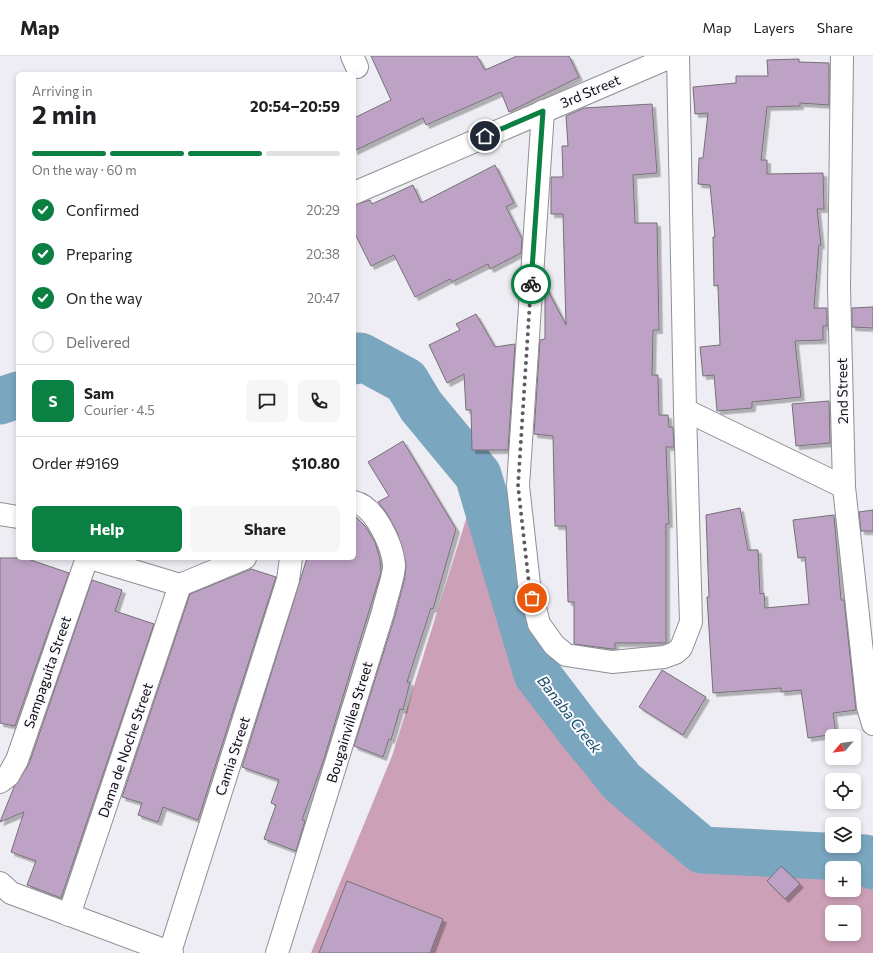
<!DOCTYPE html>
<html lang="en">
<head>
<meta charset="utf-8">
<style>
  :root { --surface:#fff; --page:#f6f6f6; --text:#202124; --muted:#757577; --line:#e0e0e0; --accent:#0b8043 }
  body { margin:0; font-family:Commissioner,sans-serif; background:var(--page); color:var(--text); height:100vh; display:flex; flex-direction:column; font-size:15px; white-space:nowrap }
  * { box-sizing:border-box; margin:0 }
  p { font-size:13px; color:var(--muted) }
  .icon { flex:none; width:22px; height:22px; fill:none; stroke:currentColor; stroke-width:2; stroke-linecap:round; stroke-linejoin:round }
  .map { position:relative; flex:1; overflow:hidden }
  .panel { position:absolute; left:16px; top:16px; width:340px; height:488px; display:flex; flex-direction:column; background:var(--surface); border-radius:6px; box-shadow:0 2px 6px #0003 }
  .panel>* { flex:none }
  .needle { width:26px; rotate:242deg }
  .controls { position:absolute; left:825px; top:673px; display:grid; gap:8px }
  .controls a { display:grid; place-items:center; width:36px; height:36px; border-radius:6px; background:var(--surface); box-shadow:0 2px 6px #0003; font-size:20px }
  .pin { position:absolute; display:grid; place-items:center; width:34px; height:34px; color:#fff; margin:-17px; border:2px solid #fff; border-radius:50%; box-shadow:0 1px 4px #0007 }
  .courier { position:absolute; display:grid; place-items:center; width:40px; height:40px; margin:-20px; border:3px solid #0b8043; border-radius:50%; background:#fff; color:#222; box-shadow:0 1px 5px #0007 }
  .overview em { font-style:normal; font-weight:700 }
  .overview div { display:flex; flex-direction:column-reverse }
  .overview { display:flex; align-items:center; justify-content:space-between; height:68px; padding:0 16px }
  h1 { font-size:26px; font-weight:700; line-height:30px }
  .bar { display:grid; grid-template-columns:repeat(4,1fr); gap:6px 4px; align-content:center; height:48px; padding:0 16px }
  .bar i { height:5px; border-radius:3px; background:var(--line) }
  .bar .active { background:var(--accent) }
  .bar p { grid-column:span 4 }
  .line { display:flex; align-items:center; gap:10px; padding:0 16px; border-top:1px solid var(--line) }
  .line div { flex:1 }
  .round { display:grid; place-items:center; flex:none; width:42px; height:42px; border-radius:6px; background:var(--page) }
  ol { padding:0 16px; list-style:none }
  li { display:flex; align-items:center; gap:12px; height:44px }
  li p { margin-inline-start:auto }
  li .icon { padding:4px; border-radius:50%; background:var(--accent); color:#fff; stroke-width:4 }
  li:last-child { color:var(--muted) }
  li i { width:22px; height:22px; border:2px solid var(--line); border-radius:50% }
  .action { display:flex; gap:8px; margin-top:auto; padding:8px 16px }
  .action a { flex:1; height:46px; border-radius:6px; background:var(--accent); color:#fff; font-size:16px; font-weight:700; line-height:46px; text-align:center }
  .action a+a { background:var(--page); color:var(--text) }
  header { display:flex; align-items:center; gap:24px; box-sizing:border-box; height:56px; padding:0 20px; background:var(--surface); border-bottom:1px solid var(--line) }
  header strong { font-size:19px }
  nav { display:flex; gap:22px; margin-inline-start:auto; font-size:14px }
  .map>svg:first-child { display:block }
  .forest { fill:#cca0b6; fill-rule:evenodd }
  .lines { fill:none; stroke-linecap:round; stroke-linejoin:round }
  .river { stroke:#7aa6bf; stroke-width:47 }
  .building { fill:#bea2c6; stroke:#757176; filter:url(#shadow) }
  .minor-casing { stroke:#8f8f95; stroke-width:24 }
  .minor { stroke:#fff; stroke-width:22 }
  .done { stroke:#5d5c60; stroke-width:4; stroke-dasharray:0 7.2 }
  .route { stroke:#0b8043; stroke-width:5 }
  .labels { text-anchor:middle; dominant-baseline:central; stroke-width:4; stroke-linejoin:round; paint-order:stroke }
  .street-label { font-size:14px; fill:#0f0e11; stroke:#fbfafe }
  .water-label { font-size:15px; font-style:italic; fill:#164f69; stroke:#fbfafe }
</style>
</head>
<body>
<header>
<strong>Map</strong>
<nav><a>Map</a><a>Layers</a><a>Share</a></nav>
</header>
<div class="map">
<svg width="873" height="897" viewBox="0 0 873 897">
  <defs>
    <filter id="shadow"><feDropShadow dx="3.5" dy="3.5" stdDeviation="0" flood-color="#0004"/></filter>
  </defs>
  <rect width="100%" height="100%" fill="#ededf3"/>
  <path class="forest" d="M468,457L505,588L555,666L595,712L691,804L781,812L786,816L832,812V834H854V812H836L853,811L873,826V897H311L392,700ZM832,856H854V878H832Z"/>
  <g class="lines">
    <g class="river">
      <polyline points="354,305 360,300 406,325 421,350 478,419 537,618 579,673 622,726 702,794 865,802 873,810"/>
      <polyline points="0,345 18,339"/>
    </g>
  </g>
  <g class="building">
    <polygon points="371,0 477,0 485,14 517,0 569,0 579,21 509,56 501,36 426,69 423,62 354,95 354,62 391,44"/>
    <polygon points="799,3 799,6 829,7 829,49 800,47 800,50 767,51 761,104 767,104 767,118 823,117 824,153 817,153 821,189 819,189 814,252 827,252 827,270 823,270 823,284 795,285 801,341 752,346 752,352 717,355 714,319 703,320 700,291 720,289 718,229 714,230 713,181 715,181 710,129 698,128 699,102 703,102 708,57 695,58 693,31 736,27 736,20 768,20 767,4"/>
    <polygon points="652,48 657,117 633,119 635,167 657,167 659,274 653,274 652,319 658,319 659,359 668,359 669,371 673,371 674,391 666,391 669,468 666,468 666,587 615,587 615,593 612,593 574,588 574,546 568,546 566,470 555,470 553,380 534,378 540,284 545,283 545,229 566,269 563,158 551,158 551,121 563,121 562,90 568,90 566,60 584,52"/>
    <polygon points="495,109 514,147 506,151 522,183 521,197 490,213 488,208 452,226 450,223 415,241 394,199 371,210 354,176 354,149 370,144 372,148 413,129 421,147"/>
    <polygon points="873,251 873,272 852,271 852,252"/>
    <polygon points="476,258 495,291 515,288 508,394 472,394 471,354 466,354 464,318 447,327 429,289 460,274 456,268"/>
    <polygon points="829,345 830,387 796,390 792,348"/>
    <polygon points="403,385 456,473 433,553 431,552 407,626 410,626 403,654 400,653 391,684 389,683 383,701 354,690 395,560 405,521 406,508 397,476 386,456 378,446 389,440 368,406"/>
    <polygon points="740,452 748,494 758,494 760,538 764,537 765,552 809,548 805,501 798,502 793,464 834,459 841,544 844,544 856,654 833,657 836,678 808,682 801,634 781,636 781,632 713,637 707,541 709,541 706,459"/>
    <polygon points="873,454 873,475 861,475 859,456"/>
    <polygon points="354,459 365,470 375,486 380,503 381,516 323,706 302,764 305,765 296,795 264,783 276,749 271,747 279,724 242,711 307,502 354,502"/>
    <polygon points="0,502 25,502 69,517 15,670 0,667"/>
    <polygon points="251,513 276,521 198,764 163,751 158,766 138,759 142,747 122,741 190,538"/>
    <polygon points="92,524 122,534 115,555 154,568 61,842 27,829 36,805 11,796 24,756 0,766 14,731 29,708"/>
    <polygon points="662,614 706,641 683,679 639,651"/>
    <polygon points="781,810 800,828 785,843 767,825"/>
    <polygon points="347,825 443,863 430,897 319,897"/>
  </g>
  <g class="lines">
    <defs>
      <g id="minor">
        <polyline points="352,0 357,11"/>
        <polyline points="842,0 839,232 844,431 868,651 873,668"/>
        <polyline points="543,55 518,430 529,528 539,568 554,589 566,599 612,606 664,601 675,597 681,592 691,566 685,354 678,0"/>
        <polyline points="354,137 673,0"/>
        <polyline points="685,354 844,431"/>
        <polyline points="0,458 18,461"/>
        <polyline points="90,502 180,529 245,502"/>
        <polyline points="0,726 8,720 17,704 87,502"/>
        <polyline points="0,827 11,837 172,897"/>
        <polyline points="69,859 180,529"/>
        <polyline points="170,896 288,524 291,502"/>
        <path d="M277,897L383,556C385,545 395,518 394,508C392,489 375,450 354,446"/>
      </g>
    </defs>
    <use href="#minor" class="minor-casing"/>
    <use href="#minor" class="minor"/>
  </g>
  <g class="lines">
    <polyline class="done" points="531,228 518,430 529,528 532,542"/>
    <polyline class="route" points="485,80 543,55 531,228"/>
  </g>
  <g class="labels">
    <g class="street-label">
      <text transform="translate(590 35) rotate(-23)">3rd Street</text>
      <text transform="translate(842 335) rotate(-91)">2nd Street</text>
      <text transform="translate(47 616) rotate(-71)">Sampaguita Street</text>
      <text transform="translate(349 666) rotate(-73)">Bougainvillea Street</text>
      <text transform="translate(125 694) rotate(-71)">Dama de Noche Street</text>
      <text transform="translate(232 700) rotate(-72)">Camia Street</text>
    </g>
    <g class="water-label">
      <text transform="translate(570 658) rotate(52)">Banaba Creek</text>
    </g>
  </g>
</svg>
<div class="controls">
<a><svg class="needle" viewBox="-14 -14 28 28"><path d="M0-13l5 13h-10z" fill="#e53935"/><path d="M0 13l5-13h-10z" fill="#757577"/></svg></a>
<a><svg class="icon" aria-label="locate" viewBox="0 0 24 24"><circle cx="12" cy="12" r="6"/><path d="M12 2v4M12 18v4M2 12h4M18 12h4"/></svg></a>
<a><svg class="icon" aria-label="layers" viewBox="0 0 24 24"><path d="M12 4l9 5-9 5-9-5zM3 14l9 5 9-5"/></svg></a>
<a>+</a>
<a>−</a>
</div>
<div class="pin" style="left:532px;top:542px;background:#ea580c"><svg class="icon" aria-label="bag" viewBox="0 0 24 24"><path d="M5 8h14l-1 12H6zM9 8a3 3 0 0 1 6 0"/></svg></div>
<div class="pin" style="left:485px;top:80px;background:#1f2937"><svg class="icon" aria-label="home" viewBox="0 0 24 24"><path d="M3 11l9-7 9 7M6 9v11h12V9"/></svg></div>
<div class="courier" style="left:531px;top:228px"><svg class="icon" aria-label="bike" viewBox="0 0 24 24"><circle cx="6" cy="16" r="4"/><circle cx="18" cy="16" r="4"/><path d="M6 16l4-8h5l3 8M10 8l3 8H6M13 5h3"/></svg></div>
<section class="panel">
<div class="overview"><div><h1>2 min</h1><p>Arriving in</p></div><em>20:54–20:59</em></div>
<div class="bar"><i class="active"></i><i class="active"></i><i class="active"></i><i></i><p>On the way · 60 m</p></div>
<ol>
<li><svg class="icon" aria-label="check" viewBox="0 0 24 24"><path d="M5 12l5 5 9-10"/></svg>Confirmed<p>20:29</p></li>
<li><svg class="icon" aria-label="check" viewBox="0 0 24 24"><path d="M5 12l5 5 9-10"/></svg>Preparing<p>20:38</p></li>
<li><svg class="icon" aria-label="check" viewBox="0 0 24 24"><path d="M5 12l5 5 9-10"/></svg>On the way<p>20:47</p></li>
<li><i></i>Delivered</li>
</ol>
<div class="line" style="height:72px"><b class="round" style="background:var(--accent);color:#fff">S</b><div><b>Sam</b><p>Courier · 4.5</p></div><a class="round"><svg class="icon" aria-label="chat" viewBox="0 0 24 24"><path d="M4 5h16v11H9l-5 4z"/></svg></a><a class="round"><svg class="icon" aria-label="phone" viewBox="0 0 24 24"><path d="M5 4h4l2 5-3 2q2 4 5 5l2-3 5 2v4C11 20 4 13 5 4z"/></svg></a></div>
<div class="line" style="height:52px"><div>Order #9169</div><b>$10.80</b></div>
<div class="action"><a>Help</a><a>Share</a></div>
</section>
</div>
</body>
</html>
